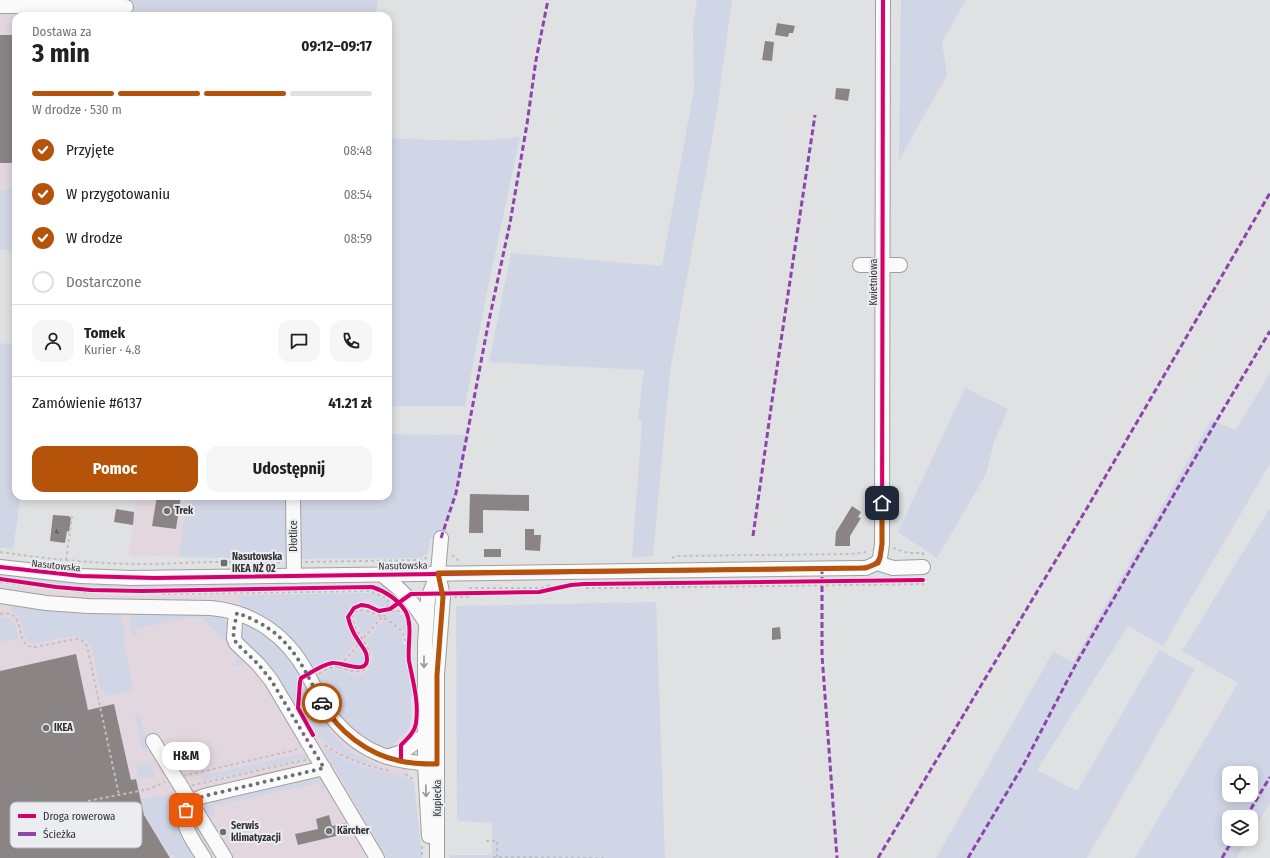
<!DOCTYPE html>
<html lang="pl">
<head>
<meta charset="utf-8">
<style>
  :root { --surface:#fff; --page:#f6f6f6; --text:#202124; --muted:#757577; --line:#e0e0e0; --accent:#b45309 }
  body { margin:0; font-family:"Fira Sans Condensed",sans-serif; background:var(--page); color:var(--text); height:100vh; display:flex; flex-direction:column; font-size:15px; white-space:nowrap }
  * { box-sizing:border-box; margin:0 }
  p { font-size:13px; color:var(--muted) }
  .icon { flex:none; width:22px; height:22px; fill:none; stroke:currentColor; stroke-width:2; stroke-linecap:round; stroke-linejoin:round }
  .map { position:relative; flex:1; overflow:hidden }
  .details { position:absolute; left:12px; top:12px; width:380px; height:488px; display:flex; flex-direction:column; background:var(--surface); border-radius:12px; box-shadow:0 2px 10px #0003 }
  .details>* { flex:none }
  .tools { position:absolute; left:1222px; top:766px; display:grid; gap:8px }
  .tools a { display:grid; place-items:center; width:36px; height:36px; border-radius:8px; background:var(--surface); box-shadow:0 2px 10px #0003; font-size:20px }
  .pin { position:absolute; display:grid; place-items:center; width:34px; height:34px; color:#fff; margin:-17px; border-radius:8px; box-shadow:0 2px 6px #0006 }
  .courier { position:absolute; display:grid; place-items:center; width:40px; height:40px; margin:-20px; border:3px solid #b45309; border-radius:50%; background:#fff; color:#222; box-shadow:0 1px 5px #0007 }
  .bubble { position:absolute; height:28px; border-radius:12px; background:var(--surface); box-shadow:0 2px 10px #0003; font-size:13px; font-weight:700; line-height:28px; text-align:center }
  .summary em { font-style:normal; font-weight:700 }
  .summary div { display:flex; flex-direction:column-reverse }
  .summary { display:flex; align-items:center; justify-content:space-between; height:68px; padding:0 20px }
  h1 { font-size:26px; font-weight:700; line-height:30px }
  .bar { display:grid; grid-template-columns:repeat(4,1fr); gap:6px 4px; align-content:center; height:48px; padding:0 20px }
  .bar i { height:5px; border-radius:3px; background:var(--line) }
  .bar .active { background:var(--accent) }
  .bar p { grid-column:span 4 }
  .line { display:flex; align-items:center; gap:10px; padding:0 20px; border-top:1px solid var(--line) }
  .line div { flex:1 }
  .round { display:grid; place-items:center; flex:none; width:42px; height:42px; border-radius:12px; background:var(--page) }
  ol { padding:0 20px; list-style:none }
  li { display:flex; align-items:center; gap:12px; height:44px }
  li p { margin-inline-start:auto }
  li .icon { padding:4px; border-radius:50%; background:var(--accent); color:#fff; stroke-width:4 }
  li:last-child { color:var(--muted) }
  li i { width:22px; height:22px; border:2px solid var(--line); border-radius:50% }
  .action { display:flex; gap:8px; margin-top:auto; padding:8px 20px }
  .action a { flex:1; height:46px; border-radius:12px; background:var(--accent); color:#fff; font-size:16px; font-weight:700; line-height:46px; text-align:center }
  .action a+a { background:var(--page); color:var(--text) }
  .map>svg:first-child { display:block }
  .commercial { fill:#e3d7df }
  .green { fill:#d1d6e6; fill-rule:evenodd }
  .building { fill:#8a8584 }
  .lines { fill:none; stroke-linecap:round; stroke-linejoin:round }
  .minor-casing { stroke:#9fa0a1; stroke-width:16 }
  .path { stroke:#c0c0c0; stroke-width:2; stroke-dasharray:3 3; stroke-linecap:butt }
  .minor { stroke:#fafafb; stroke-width:14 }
  .quiet { stroke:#8e44ad; stroke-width:3; stroke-dasharray:6 3; stroke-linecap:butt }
  .cycleway-casing { stroke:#ecedf1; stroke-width:6 }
  .cycleway { stroke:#d6006c; stroke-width:4 }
  .oneway { stroke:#969697 }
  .done { stroke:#6e6f71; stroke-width:4; stroke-dasharray:0 7.2 }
  .route { stroke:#b45309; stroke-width:5 }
  .poi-dot { fill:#6e6f71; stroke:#ecedf1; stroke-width:1.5 }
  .labels { text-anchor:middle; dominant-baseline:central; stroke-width:4; stroke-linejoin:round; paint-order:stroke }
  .number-label { font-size:8px; fill:#474647 }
  .street-label { font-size:10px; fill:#313133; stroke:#ecedf1 }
  .poi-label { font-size:10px; font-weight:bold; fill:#313133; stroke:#ecedf1; text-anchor:start }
  .key { fill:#ecedf1; stroke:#b4b5b8; stroke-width:1 }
  .key-label { font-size:11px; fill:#313133 }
</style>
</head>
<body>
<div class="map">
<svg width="1270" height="858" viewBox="0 0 1270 858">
  <rect width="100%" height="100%" fill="#e0e1e3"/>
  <g class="commercial">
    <polygon points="0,0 129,0 128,16 16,16 16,190 0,190"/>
    <polygon points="136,496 187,496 179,557 129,556"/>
    <polygon points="0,584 73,593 130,596 370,593 376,594 387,600 401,616 413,858 0,858"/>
  </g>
  <g class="green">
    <polygon points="129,0 378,0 375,16 128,16"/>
    <polygon points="697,0 732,0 716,117 670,371 653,556 632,557 642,422 638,418 644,370 489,362 511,253 662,266 694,89 693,24"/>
    <polygon points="901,0 966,0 942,42 947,75 899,160"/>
    <path d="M520,137L487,292L465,406H388V138C430,140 478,143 520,137Z"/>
    <polygon points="0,190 16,190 16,252 0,249"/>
    <polygon points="0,343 16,345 16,496 21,496 13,549 0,547"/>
    <polygon points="1270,373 1270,464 1163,646 1128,626 1037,770 1077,791 1159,650 1195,669 1087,858 936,858 1053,652 1073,662 1211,420 1236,430"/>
    <polygon points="965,388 1008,409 994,442 986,474 937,558 898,532"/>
    <polygon points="388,434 467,435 456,493 441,538 430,538 428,553 421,558 294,559 296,496 388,496"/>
    <polygon points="187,496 285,496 287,560 259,561 230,558 179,557"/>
    <path d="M1270,508V803L1251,834V817H1229V839H1248L1237,858H1135L1238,683L1182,651ZM1229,773H1251V795H1229Z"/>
    <path d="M0,574L81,584L125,586L373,584L387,587L401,599C394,599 389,593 384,590C378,586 372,586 365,586L143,589L83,587L0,577Z"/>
    <path d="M370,593L376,594L387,600L389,602L387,604L384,605L385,609H381C378,606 375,602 372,600C362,595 346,609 347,619C347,627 353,635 357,642L341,661H330L313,670C295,640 272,619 240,607L239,595Z"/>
    <polygon points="656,602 665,858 449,858 449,855 492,855 492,823 460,821 457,819 456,606"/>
    <path d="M0,603L120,613L125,635L124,645L134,690L114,695H107C100,689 99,685 97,676C95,666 95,655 90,645C82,629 49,641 35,644C21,643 25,626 19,617C17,613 12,612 10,607Z"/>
    <polygon points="363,612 379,618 364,635 356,623 355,616 358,613"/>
    <path d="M398,612L401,616L404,614L407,621L408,638L406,637C404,627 394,622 386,618V616Z"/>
    <path d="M188,613L221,616C231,623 224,628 227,636C230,643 240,654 244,660C243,665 238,667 233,666L232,665L238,660C227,646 210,616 191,617L135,629L137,637H135L132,634L129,620L134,614Z"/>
    <path d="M0,617C14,616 17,626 18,638L0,642Z"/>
    <path d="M384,620C394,626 403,630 403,644H408L407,656L415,697L411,698C411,707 414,721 408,730C403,737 394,739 393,749L382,748L369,742L358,735L331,707L317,680C322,676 327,670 333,669C341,668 347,674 354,675C366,676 374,666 373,654C372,649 368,644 366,640Z"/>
    <polygon points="246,624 248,624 264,632 288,655 301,676 298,680 295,708 244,643 239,634 241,627"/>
    <polygon points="360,647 365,658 364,662 358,666 346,663"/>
    <path d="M307,685C312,695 315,706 320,716C332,741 356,756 381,767L363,763L348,757L322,740L303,708L304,689Z"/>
    <polygon points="136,713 140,715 145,735 149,744 148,748 144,750 142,749 135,715"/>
    <polygon points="321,745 347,761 361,766 411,779 414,782 422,858 387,858"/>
    <polygon points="304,753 307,758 203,781 201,776"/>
    <polygon points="152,762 155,777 139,780 136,765"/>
    <path d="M314,777C320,777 325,780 327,786L321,791L319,783L213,806L215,814L209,815C200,813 205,804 210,801Z"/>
    <polygon points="167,795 175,798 182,808 196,858 175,858 174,855 171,856 143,812 141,799"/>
  </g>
  <g class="building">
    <polygon points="777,23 795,26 793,33 789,33 788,37 775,35"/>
    <rect x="0" y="35" width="16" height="128"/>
    <polygon points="765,41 774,42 772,61 762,60"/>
    <polygon points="836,88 850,89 848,101 835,99"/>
    <polygon points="470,494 529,495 529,511 483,510 483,533 469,533"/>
    <polygon points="157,496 181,496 176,529 152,526"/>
    <polygon points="852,506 861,512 858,517 861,518 850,536 850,546 835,546 836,532"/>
    <polygon points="116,509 134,512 133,525 114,522"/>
    <polygon points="53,515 69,516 71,519 69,532 67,531 65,543 50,541"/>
    <polygon points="525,529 534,529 534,535 541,535 540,551 525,550"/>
    <rect x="484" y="549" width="17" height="8"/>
    <polygon points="780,627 781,639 772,640 772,628"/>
    <polygon points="76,654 88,710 114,704 131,780 136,779 144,815 170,858 0,858 0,671"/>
    <polygon points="329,815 332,826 346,823 349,833 298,845 295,834 318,829 316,819"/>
  </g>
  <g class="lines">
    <defs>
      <g id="minor">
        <polyline points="0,6 126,7"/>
        <polyline points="860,265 900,265"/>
        <polyline points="293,496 294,576"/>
        <polyline points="877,563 880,558 882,544 883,0"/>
        <polyline points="0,567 81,576 131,578 859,568 866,568 877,563 893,568 923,567"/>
        <path d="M382,575C402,590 412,600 426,623"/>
        <path d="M0,596L46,603L88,606L211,608C254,612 287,636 307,673C316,689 322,707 335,721C363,754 395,763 437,764"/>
        <polyline points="237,613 235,622 234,638 236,643 258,664 271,680 377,858"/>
        <polyline points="153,741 225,858"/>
        <polyline points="387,757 404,751 425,735"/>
        <polyline points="429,836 425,764 425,644 428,598 438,573"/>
        <path d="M204,858C190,836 168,809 204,796L324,768"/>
        <polyline points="437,858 437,675 443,597 438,573 441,538"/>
      </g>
    </defs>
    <use href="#minor" class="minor-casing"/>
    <g class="path">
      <polyline points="893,548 908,553 923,553 923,556"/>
      <path d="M0,552C48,559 97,564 145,564C180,564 214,560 249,563"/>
      <polyline points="452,555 459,561"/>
      <polyline points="672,558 676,556 850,554 862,553 869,551"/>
      <polyline points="66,560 72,516"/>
      <polyline points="305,562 420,560 424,560 427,557"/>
      <polyline points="265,563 283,562"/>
      <polyline points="0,582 90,593"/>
      <polyline points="584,583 585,588 614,588 923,584 923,579"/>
      <polyline points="162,594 370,591 388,599 389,605 387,606 389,613 395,610 401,612 403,611"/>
      <polyline points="454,597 468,597 468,588 540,588 550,585"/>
      <path d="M0,614C30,609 11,647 35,647L76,639L83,641L87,646L119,795"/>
      <path d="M339,667C349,671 357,674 367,668C377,647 355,636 353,620C350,602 376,614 382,617L389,613"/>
      <path d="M319,674C326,670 331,666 339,667L382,617C392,623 403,628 405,640L414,641"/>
      <polyline points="301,706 302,689"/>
      <path d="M325,745C345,759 366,766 391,771"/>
      <polygon points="302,746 309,759 189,786 183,776 295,750"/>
      <polyline points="405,774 413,779"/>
      <polyline points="88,801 149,789 165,782"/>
      <polyline points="486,841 497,841 497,857"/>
      <polyline points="422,846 422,858"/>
      <polyline points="494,858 494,857 604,858"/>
    </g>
    <use href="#minor" class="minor"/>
    <g class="quiet">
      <polyline points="753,536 773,394 815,115"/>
      <polyline points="441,538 456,493 488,325 510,223 527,124 536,60 548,0"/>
      <polyline points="822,568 822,655 837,858"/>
      <polyline points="1246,817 1270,777"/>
      <polyline points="878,858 1090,503 1270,193"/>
      <polyline points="968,858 1025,762 1077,662 1220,415 1270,331"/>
      <polyline points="1222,858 1233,839"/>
    </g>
    <defs>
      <g id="cycleway">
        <path d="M0,567L81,576L154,578L859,568C877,567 881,561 882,544L883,0"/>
        <path d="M0,579L56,587L91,590L142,591L372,587C385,591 399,600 406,612C413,627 407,646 409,661C413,682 419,701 416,723C415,732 407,739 401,745V761"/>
        <path d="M313,735L298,708L300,682L301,678C311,673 321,665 332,663C341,661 373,679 366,653C364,648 360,644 358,640C353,633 350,626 348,617L354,608L361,605L368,606L379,611L390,609L411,594L539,592L571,585L584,584L923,580"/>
      </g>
    </defs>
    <use href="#cycleway" class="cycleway-casing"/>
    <use href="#cycleway" class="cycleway"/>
  </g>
  <defs><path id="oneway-shaft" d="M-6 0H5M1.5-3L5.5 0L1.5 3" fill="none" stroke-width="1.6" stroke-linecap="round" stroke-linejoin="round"/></defs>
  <g class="oneway">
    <use href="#oneway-shaft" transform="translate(424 662) rotate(90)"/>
    <use href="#oneway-shaft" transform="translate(426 791) rotate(88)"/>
  </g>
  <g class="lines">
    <path class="done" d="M186,810L190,802L204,796L324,768L271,680L258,664L236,643L233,633L237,613C288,631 299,659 322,703"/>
    <path class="route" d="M322,703C339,732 367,754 400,761C412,764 425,764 437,764V675L443,597L438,573L866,568L878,563L880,558L882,544V503"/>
  </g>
  <g class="poi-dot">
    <circle cx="167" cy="511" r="4"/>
    <rect x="220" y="559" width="8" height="8" rx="2"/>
    <circle cx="46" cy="728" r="4"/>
    <circle cx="329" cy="831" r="4"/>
    <circle cx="223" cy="832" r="4"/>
  </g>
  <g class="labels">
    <g class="number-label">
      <text x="57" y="531">4</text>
    </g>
    <g class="street-label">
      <text transform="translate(874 282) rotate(-90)">Kwietniowa</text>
      <text transform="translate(294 536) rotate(-90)">Dłotlice</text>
      <text transform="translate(56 566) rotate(6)">Nasutowska</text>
      <text transform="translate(403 566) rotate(-1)">Nasutowska</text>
      <text transform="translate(438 798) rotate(-90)">Kupiecka</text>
    </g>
    <g class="poi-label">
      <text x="175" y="511">Trek</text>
      <text x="232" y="557">Nasutowska<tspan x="232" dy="12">IKEA NŻ 02</tspan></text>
      <text x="54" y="728">IKEA</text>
      <text x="231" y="826">Serwis<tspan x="231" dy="12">klimatyzacji</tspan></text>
      <text x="337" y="831">Kärcher</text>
    </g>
  </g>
  <rect x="10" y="802" width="132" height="46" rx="6" class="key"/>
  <rect x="18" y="814" width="18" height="4" fill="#d6006c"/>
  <rect x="18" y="832" width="18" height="4" fill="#8e44ad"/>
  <g class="key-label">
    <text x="43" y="820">Droga rowerowa</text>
    <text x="43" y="838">Ścieżka</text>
  </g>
</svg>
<div class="tools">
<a><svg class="icon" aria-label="locate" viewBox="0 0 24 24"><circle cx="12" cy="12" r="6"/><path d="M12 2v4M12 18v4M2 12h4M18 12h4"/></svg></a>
<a><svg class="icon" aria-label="layers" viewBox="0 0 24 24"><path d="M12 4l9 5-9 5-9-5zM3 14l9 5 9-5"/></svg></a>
</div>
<div class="pin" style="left:186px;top:810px;background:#ea580c"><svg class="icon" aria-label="bag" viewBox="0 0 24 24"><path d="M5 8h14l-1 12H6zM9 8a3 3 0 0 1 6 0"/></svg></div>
<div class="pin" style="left:882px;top:503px;background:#1f2937"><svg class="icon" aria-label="home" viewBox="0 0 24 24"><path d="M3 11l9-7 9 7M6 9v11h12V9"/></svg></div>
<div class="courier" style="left:322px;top:703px"><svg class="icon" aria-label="car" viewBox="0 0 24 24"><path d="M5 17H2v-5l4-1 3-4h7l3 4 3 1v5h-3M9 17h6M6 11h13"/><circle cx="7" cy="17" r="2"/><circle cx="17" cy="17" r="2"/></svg></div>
<div class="bubble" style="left:162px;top:742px;width:48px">H&amp;M</div>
<section class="details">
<div class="summary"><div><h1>3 min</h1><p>Dostawa za</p></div><em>09:12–09:17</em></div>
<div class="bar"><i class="active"></i><i class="active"></i><i class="active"></i><i></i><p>W drodze · 530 m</p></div>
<ol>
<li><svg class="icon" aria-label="check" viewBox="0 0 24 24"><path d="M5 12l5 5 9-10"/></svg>Przyjęte<p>08:48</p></li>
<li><svg class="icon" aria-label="check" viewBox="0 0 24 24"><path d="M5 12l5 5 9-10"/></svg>W przygotowaniu<p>08:54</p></li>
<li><svg class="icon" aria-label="check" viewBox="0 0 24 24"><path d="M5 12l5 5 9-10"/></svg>W drodze<p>08:59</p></li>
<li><i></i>Dostarczone</li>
</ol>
<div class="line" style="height:72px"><a class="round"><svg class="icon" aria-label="person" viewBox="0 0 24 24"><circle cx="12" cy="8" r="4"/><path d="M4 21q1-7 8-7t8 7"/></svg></a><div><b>Tomek</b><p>Kurier · 4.8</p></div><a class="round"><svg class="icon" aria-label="chat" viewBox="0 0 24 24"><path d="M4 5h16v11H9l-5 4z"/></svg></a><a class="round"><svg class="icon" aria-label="phone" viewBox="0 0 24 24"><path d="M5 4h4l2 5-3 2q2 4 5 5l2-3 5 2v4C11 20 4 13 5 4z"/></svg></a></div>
<div class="line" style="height:52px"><div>Zamówienie #6137</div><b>41.21 zł</b></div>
<div class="action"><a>Pomoc</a><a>Udostępnij</a></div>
</section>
</div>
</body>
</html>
